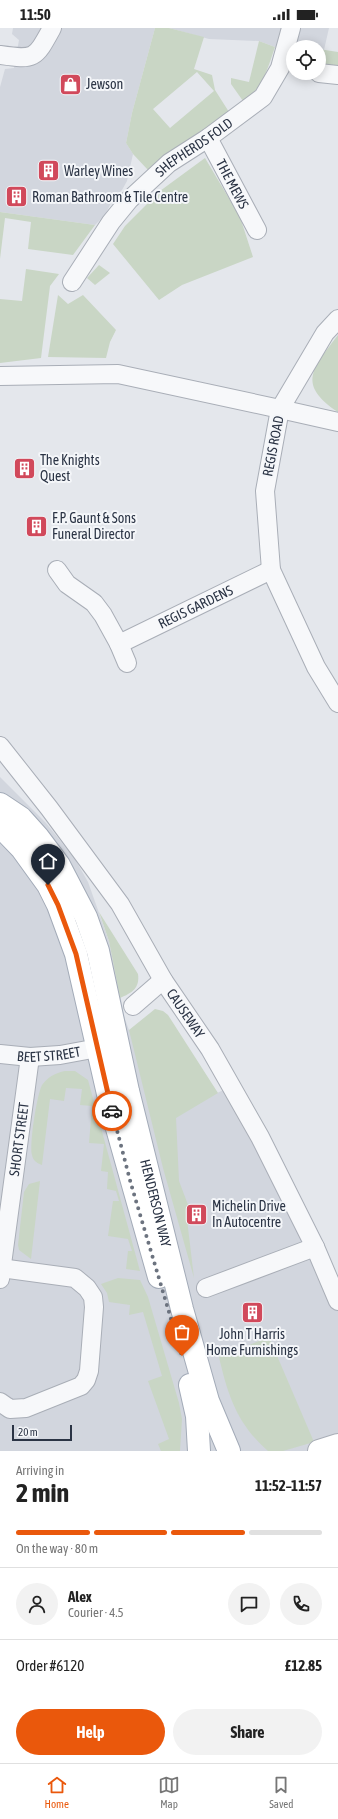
<!DOCTYPE html>
<html lang="en">
<head>
<meta charset="utf-8">
<style>
  :root { --surface:#fff; --page:#f2f2f2; --text:#222; --muted:#767676; --line:#e0e0e0; --accent:#ea580c }
  body { margin:0; font-family:"Asap Condensed",sans-serif; background:var(--page); color:var(--text); height:100vh; display:flex; flex-direction:column; font-size:15px; white-space:nowrap }
  * { box-sizing:border-box; margin:0 }
  p { font-size:13px; color:var(--muted) }
  .icon { flex:none; width:22px; height:22px; fill:none; stroke:currentColor; stroke-width:2; stroke-linecap:round; stroke-linejoin:round }
  .map { position:relative; height:1423px; overflow:hidden }
  .drawer { display:flex; flex-direction:column; background:var(--surface); flex:1 }
  .drawer>* { flex:none }
  .tools { position:absolute; left:286px; top:12px; display:grid; gap:8px }
  .tools a { display:grid; place-items:center; width:40px; height:40px; border-radius:50%; background:var(--surface); box-shadow:0 2px 10px #0003; font-size:20px }
  .scale { position:absolute; left:12px; bottom:10px; width:60px; box-sizing:border-box; padding-left:4px; border:2px solid #2b3445; border-top:0; font-size:11px; line-height:14px; white-space:nowrap; color:#2b3445; -webkit-text-stroke:3px #f4f6f9; paint-order:stroke }
  .pin { position:absolute; display:grid; place-items:center; width:34px; height:34px; color:#fff; margin:-41px -17px; border-radius:50% 50% 50% 0; rotate:-45deg; box-shadow:0 0 4px #0007 }
  .pin .icon { rotate:45deg }
  .courier { position:absolute; display:grid; place-items:center; width:40px; height:40px; margin:-20px; border:3px solid #ea580c; border-radius:50%; background:#fff; color:#222; box-shadow:0 1px 5px #0007 }
  .headline em { font-style:normal; font-weight:700 }
  .headline div { display:flex; flex-direction:column-reverse }
  .headline { display:flex; align-items:center; justify-content:space-between; height:68px; padding:0 16px }
  h1 { font-size:26px; font-weight:700; line-height:30px }
  .bar { display:grid; grid-template-columns:repeat(4,1fr); gap:6px 4px; align-content:center; height:48px; padding:0 16px }
  .bar i { height:5px; border-radius:3px; background:var(--line) }
  .bar .current { background:var(--accent) }
  .bar p { grid-column:span 4 }
  .line { display:flex; align-items:center; gap:10px; padding:0 16px; border-top:1px solid var(--line) }
  .line div { flex:1 }
  .round { display:grid; place-items:center; flex:none; width:42px; height:42px; border-radius:21px; background:var(--page) }
  .action { display:flex; gap:8px; margin-top:auto; padding:8px 16px }
  .action a { flex:1; height:46px; border-radius:24px; background:var(--accent); color:#fff; font-size:16px; font-weight:700; line-height:46px; text-align:center }
  .action a+a { background:var(--page); color:var(--text) }
  .status { display:flex; justify-content:space-between; align-items:center; height:28px; padding:0 20px; background:var(--surface); direction:ltr }
  .status svg { height:11px; fill:currentColor }
  .menu { display:flex; justify-content:space-around; align-items:center; height:56px; border-top:1px solid var(--line); background:var(--surface); font-size:11px; color:var(--muted) }
  .menu a { display:grid; justify-items:center; gap:2px }
  .menu .current { color:var(--accent) }
  .map>svg:first-child { display:block }
  .built { fill:#d2d6de }
  .green { fill:#c9d6c5; fill-rule:evenodd }
  .lines { fill:none; stroke-linecap:round; stroke-linejoin:round }
  .minor-casing { stroke:#a9aeb7; stroke-width:20 }
  .secondary-casing { stroke:#a9aeb7; stroke-width:24 }
  .primary-casing { stroke:#a3abb8; stroke-width:24 }
  .minor { stroke:#f7f8fa; stroke-width:18 }
  .secondary { stroke:#fff; stroke-width:22 }
  .primary { stroke:#fff; stroke-width:22 }
  .done { stroke:#6c737f; stroke-width:4; stroke-dasharray:0 7.2 }
  .route { stroke:#ea580c; stroke-width:5 }
  .labels { text-anchor:middle; dominant-baseline:central; stroke-width:4; stroke-linejoin:round; paint-order:stroke }
  .poi-label { font-size:14px; fill:#2b3445; stroke:#f4f6f9; text-anchor:start }
  .street-label { font-size:14px; fill:#2b3445; stroke:#f4f6f9 }
</style>
</head>
<body>
<div class="status"><b>11:50</b><svg viewBox="0 0 49 12"><path d="M0 12V9h3v3zM5 12V6h3v6zM10 12V3h3v9zM15 12V0h3v12zM26 1h20v11H26zM47 4h2v5h-2z"/></svg></div>
<div class="map">
<svg width="338" height="1423" viewBox="0 0 338 1423">
  <rect width="100%" height="100%" fill="#e4e7ec"/>
  <g class="built">
    <polygon points="13,0 155,0 132,85 126,115 133,126 127,153 122,162 113,171 105,187 95,197 0,184 0,59 5,41 14,40 19,12 12,6"/>
    <polygon points="169,0 329,0 324,22 319,21 319,19 305,19 287,15 285,19 275,19 259,13 209,11"/>
    <polygon points="0,749 46,795 75,831 88,854 109,913 125,991 129,1002 217,1065 230,1059 338,1272 338,1423 0,1423"/>
  </g>
  <g class="green">
    <path d="M155,0H169L204,9L194,41L212,47L215,62L229,84L178,119L148,142L133,126L126,115L132,85ZM197,44L214,63L170,100L153,81Z"/>
    <path d="M259,13L275,19C268,39 263,61 243,73L231,56V50L249,54Z"/>
    <polygon points="319,21 338,24 338,39 319,38"/>
    <polygon points="205,130 240,189 253,229 182,257 159,272 113,216 125,198 160,163"/>
    <polygon points="0,184 95,197 73,227 28,221 31,194 5,190 0,231"/>
    <polygon points="99,237 110,245 95,257 87,250"/>
    <polygon points="26,241 59,246 50,258 41,330 0,335 0,271 22,273"/>
    <polygon points="58,267 68,276 83,267 116,302 110,314 106,330 48,329"/>
    <path d="M338,307V384C296,356 313,340 338,307Z"/>
    <path d="M99,884L138,946C140,960 132,965 120,970L109,913Z"/>
    <polygon points="155,981 163,983 168,987 218,1065 176,1090 179,1153 190,1182 186,1183 194,1250 163,1140 129,1002"/>
    <path d="M65,1043H75L88,1052L140,1243L126,1241L128,1223H132L128,1211L108,1208L113,1173H119L116,1163L107,1161L108,1144L101,1143L104,1116L89,1115L92,1078L80,1077L82,1061L66,1060L64,1073L50,1071L42,1137C37,1135 33,1133 32,1127C29,1117 37,1066 42,1057C48,1049 55,1045 65,1043Z"/>
    <polygon points="40,1153 31,1231 19,1222 18,1217 24,1164 29,1156"/>
    <polygon points="118,1250 140,1252 148,1269 179,1375 182,1391 180,1423 161,1423 158,1416 169,1411 148,1353 162,1348 143,1284 129,1287 130,1277 109,1274 107,1265 101,1256"/>
    <path d="M269,1309L314,1414L283,1423H268C237,1396 228,1368 219,1329Z"/>
  </g>
  <g class="lines">
    <defs>
      <g id="minor">
        <path d="M0,27C35,32 35,31 52,0"/>
        <polyline points="319,45 338,47"/>
        <path id="s1" d="M208,110L257,202"/>
        <path id="s2" d="M72,254L111,194L129,172L169,135L208,110L263,69L280,40L291,0"/>
        <polyline points="338,291 325,305 280,381 338,394"/>
        <polyline points="0,348 118,346 280,381 265,463 271,542 316,639 338,675"/>
        <polyline points="57,542 67,556 94,575 103,587 119,616 127,635"/>
        <path id="s3" d="M119,616L271,542"/>
        <path id="s4" d="M0,718L49,780L120,876L163,952L210,1021L260,1109L315,1219L338,1273"/>
        <polyline points="133,978 163,952"/>
        <path id="s5" d="M0,1026L30,1029L60,1027L98,1020L106,1011"/>
        <polyline points="0,1240 75,1250 87,1260 93,1269 94,1279 89,1343 86,1352 81,1358 26,1380 10,1381 0,1374"/>
        <path id="s6" d="M0,1251L30,1029"/>
        <polyline points="206,1260 315,1219"/>
      </g>
      <polyline id="secondary" points="319,1423 338,1417"/>
      <g id="primary">
        <path id="s7" d="M0,776L21,790L38,809L59,837L86,889L98,923L128,1063L182,1281L208,1373L229,1423"/>
        <polyline points="0,798 22,821 48,857 58,877 76,926 111,1079 159,1249"/>
        <polyline points="190,1357 197,1388 199,1423"/>
      </g>
    </defs>
    <use href="#minor" class="minor-casing"/>
    <use href="#secondary" class="secondary-casing"/>
    <use href="#primary" class="primary-casing"/>
    <use href="#minor" class="minor"/>
    <use href="#secondary" class="secondary"/>
    <use href="#primary" class="primary"/>
  </g>
  <g class="lines">
    <polyline class="done" points="112,1083 131,1156 182,1328"/>
    <polyline class="route" points="48,857 58,877 76,926 112,1083"/>
  </g>
  <defs>
    <symbol id="shop-square" viewBox="-11 -11 22 22"><rect x="-9" y="-9" width="18" height="18" rx="4" fill="#d1495b" stroke="#f4f6f9"/><path d="M-5-2.5h2.3a2.7 3.5 0 0 1 5.4 0H5L5.5 6h-11ZM-1.5-2.5h3a1.5 2.3 0 0 0-3 0Z" fill="#fff"/></symbol>
    <symbol id="building-square" viewBox="-11 -11 22 22"><rect x="-9" y="-9" width="18" height="18" rx="4" fill="#d1495b" stroke="#f4f6f9"/><path d="M-4-6H4V6H1V3H-1V6H-4ZM-2.5-4.3h1.7v1.8h-1.7ZM.8-4.3h1.7v1.8H.8ZM-2.5-1h1.7V.8h-1.7ZM.8-1h1.7V.8H.8Z" fill="#fff"/></symbol>
  </defs>
  <g fill-rule="evenodd">
    <use href="#shop-square" x="58" y="44" width="25" height="25"/>
    <use href="#building-square" x="36" y="130" width="25" height="25"/>
    <use href="#building-square" x="4" y="156" width="25" height="25"/>
    <use href="#building-square" x="12" y="428" width="25" height="25"/>
    <use href="#building-square" x="24" y="486" width="25" height="25"/>
    <use href="#building-square" x="184" y="1174" width="25" height="25"/>
    <use href="#building-square" x="240" y="1272" width="25" height="25"/>
  </g>
  <g class="labels">
    <g class="poi-label">
      <text x="86" y="56">Jewson</text>
      <text x="64" y="143">Warley Wines</text>
      <text x="32" y="169">Roman Bathroom &amp; Tile Centre</text>
      <text x="40" y="432">The Knights<tspan x="40" dy="16">Quest</tspan></text>
      <text x="52" y="490">F.P. Gaunt &amp; Sons<tspan x="52" dy="16">Funeral Director</tspan></text>
      <text x="212" y="1178">Michelin Drive<tspan x="212" dy="16">In Autocentre</tspan></text>
      <text x="252" y="1306" text-anchor="middle">John T Harris<tspan x="252" dy="16">Home Furnishings</tspan></text>
    </g>
    <g class="street-label">
      <text stroke="none"><textPath href="#s2" startOffset="184">SHEPHERDS FOLD</textPath></text>
      <text stroke="none"><textPath href="#s1" startOffset="52">THE MEWS</textPath></text>
      <text transform="translate(273 418) rotate(-79)">REGIS ROAD</text>
      <text stroke="none"><textPath href="#s3" startOffset="85">REGIS GARDENS</textPath></text>
      <text stroke="none"><textPath href="#s4" startOffset="326">CAUSEWAY</textPath></text>
      <text stroke="none"><textPath href="#s5" startOffset="49">BEET STREET</textPath></text>
      <text stroke="none"><textPath href="#s6" startOffset="141">SHORT STREET</textPath></text>
      <text stroke="none"><textPath href="#s7" startOffset="439">HENDERSON WAY</textPath></text>
    </g>
  </g>
</svg>
<div class="tools">
<a><svg class="icon" aria-label="locate" viewBox="0 0 24 24"><circle cx="12" cy="12" r="6"/><path d="M12 2v4M12 18v4M2 12h4M18 12h4"/></svg></a>
</div>
<div class="scale">20 m</div>
<div class="pin" style="left:182px;top:1328px;background:#ea580c"><svg class="icon" aria-label="bag" viewBox="0 0 24 24"><path d="M5 8h14l-1 12H6zM9 8a3 3 0 0 1 6 0"/></svg></div>
<div class="pin" style="left:48px;top:857px;background:#1f2937"><svg class="icon" aria-label="home" viewBox="0 0 24 24"><path d="M3 11l9-7 9 7M6 9v11h12V9"/></svg></div>
<div class="courier" style="left:112px;top:1083px"><svg class="icon" aria-label="car" viewBox="0 0 24 24"><path d="M5 17H2v-5l4-1 3-4h7l3 4 3 1v5h-3M9 17h6M6 11h13"/><circle cx="7" cy="17" r="2"/><circle cx="17" cy="17" r="2"/></svg></div>
</div>
<section class="drawer">
<div class="headline"><div><h1>2 min</h1><p>Arriving in</p></div><em>11:52–11:57</em></div>
<div class="bar"><i class="current"></i><i class="current"></i><i class="current"></i><i></i><p>On the way · 80 m</p></div>
<div class="line" style="height:72px"><a class="round"><svg class="icon" aria-label="person" viewBox="0 0 24 24"><circle cx="12" cy="8" r="4"/><path d="M4 21q1-7 8-7t8 7"/></svg></a><div><b>Alex</b><p>Courier · 4.5</p></div><a class="round"><svg class="icon" aria-label="chat" viewBox="0 0 24 24"><path d="M4 5h16v11H9l-5 4z"/></svg></a><a class="round"><svg class="icon" aria-label="phone" viewBox="0 0 24 24"><path d="M5 4h4l2 5-3 2q2 4 5 5l2-3 5 2v4C11 20 4 13 5 4z"/></svg></a></div>
<div class="line" style="height:52px"><div>Order #6120</div><b>£12.85</b></div>
<div class="action"><a>Help</a><a>Share</a></div>
</section>
<nav class="menu">
<a class="current"><svg class="icon" aria-label="home" viewBox="0 0 24 24"><path d="M3 11l9-7 9 7M6 9v11h12V9"/></svg>Home</a>
<a><svg class="icon" aria-label="map" viewBox="0 0 24 24"><path d="M3 6l6-2 6 2 6-2v14l-6 2-6-2-6 2zM9 4v14M15 6v14"/></svg>Map</a>
<a><svg class="icon" aria-label="saved" viewBox="0 0 24 24"><path d="M7 4h10v16l-5-4-5 4z"/></svg>Saved</a>
</nav>
</body>
</html>
